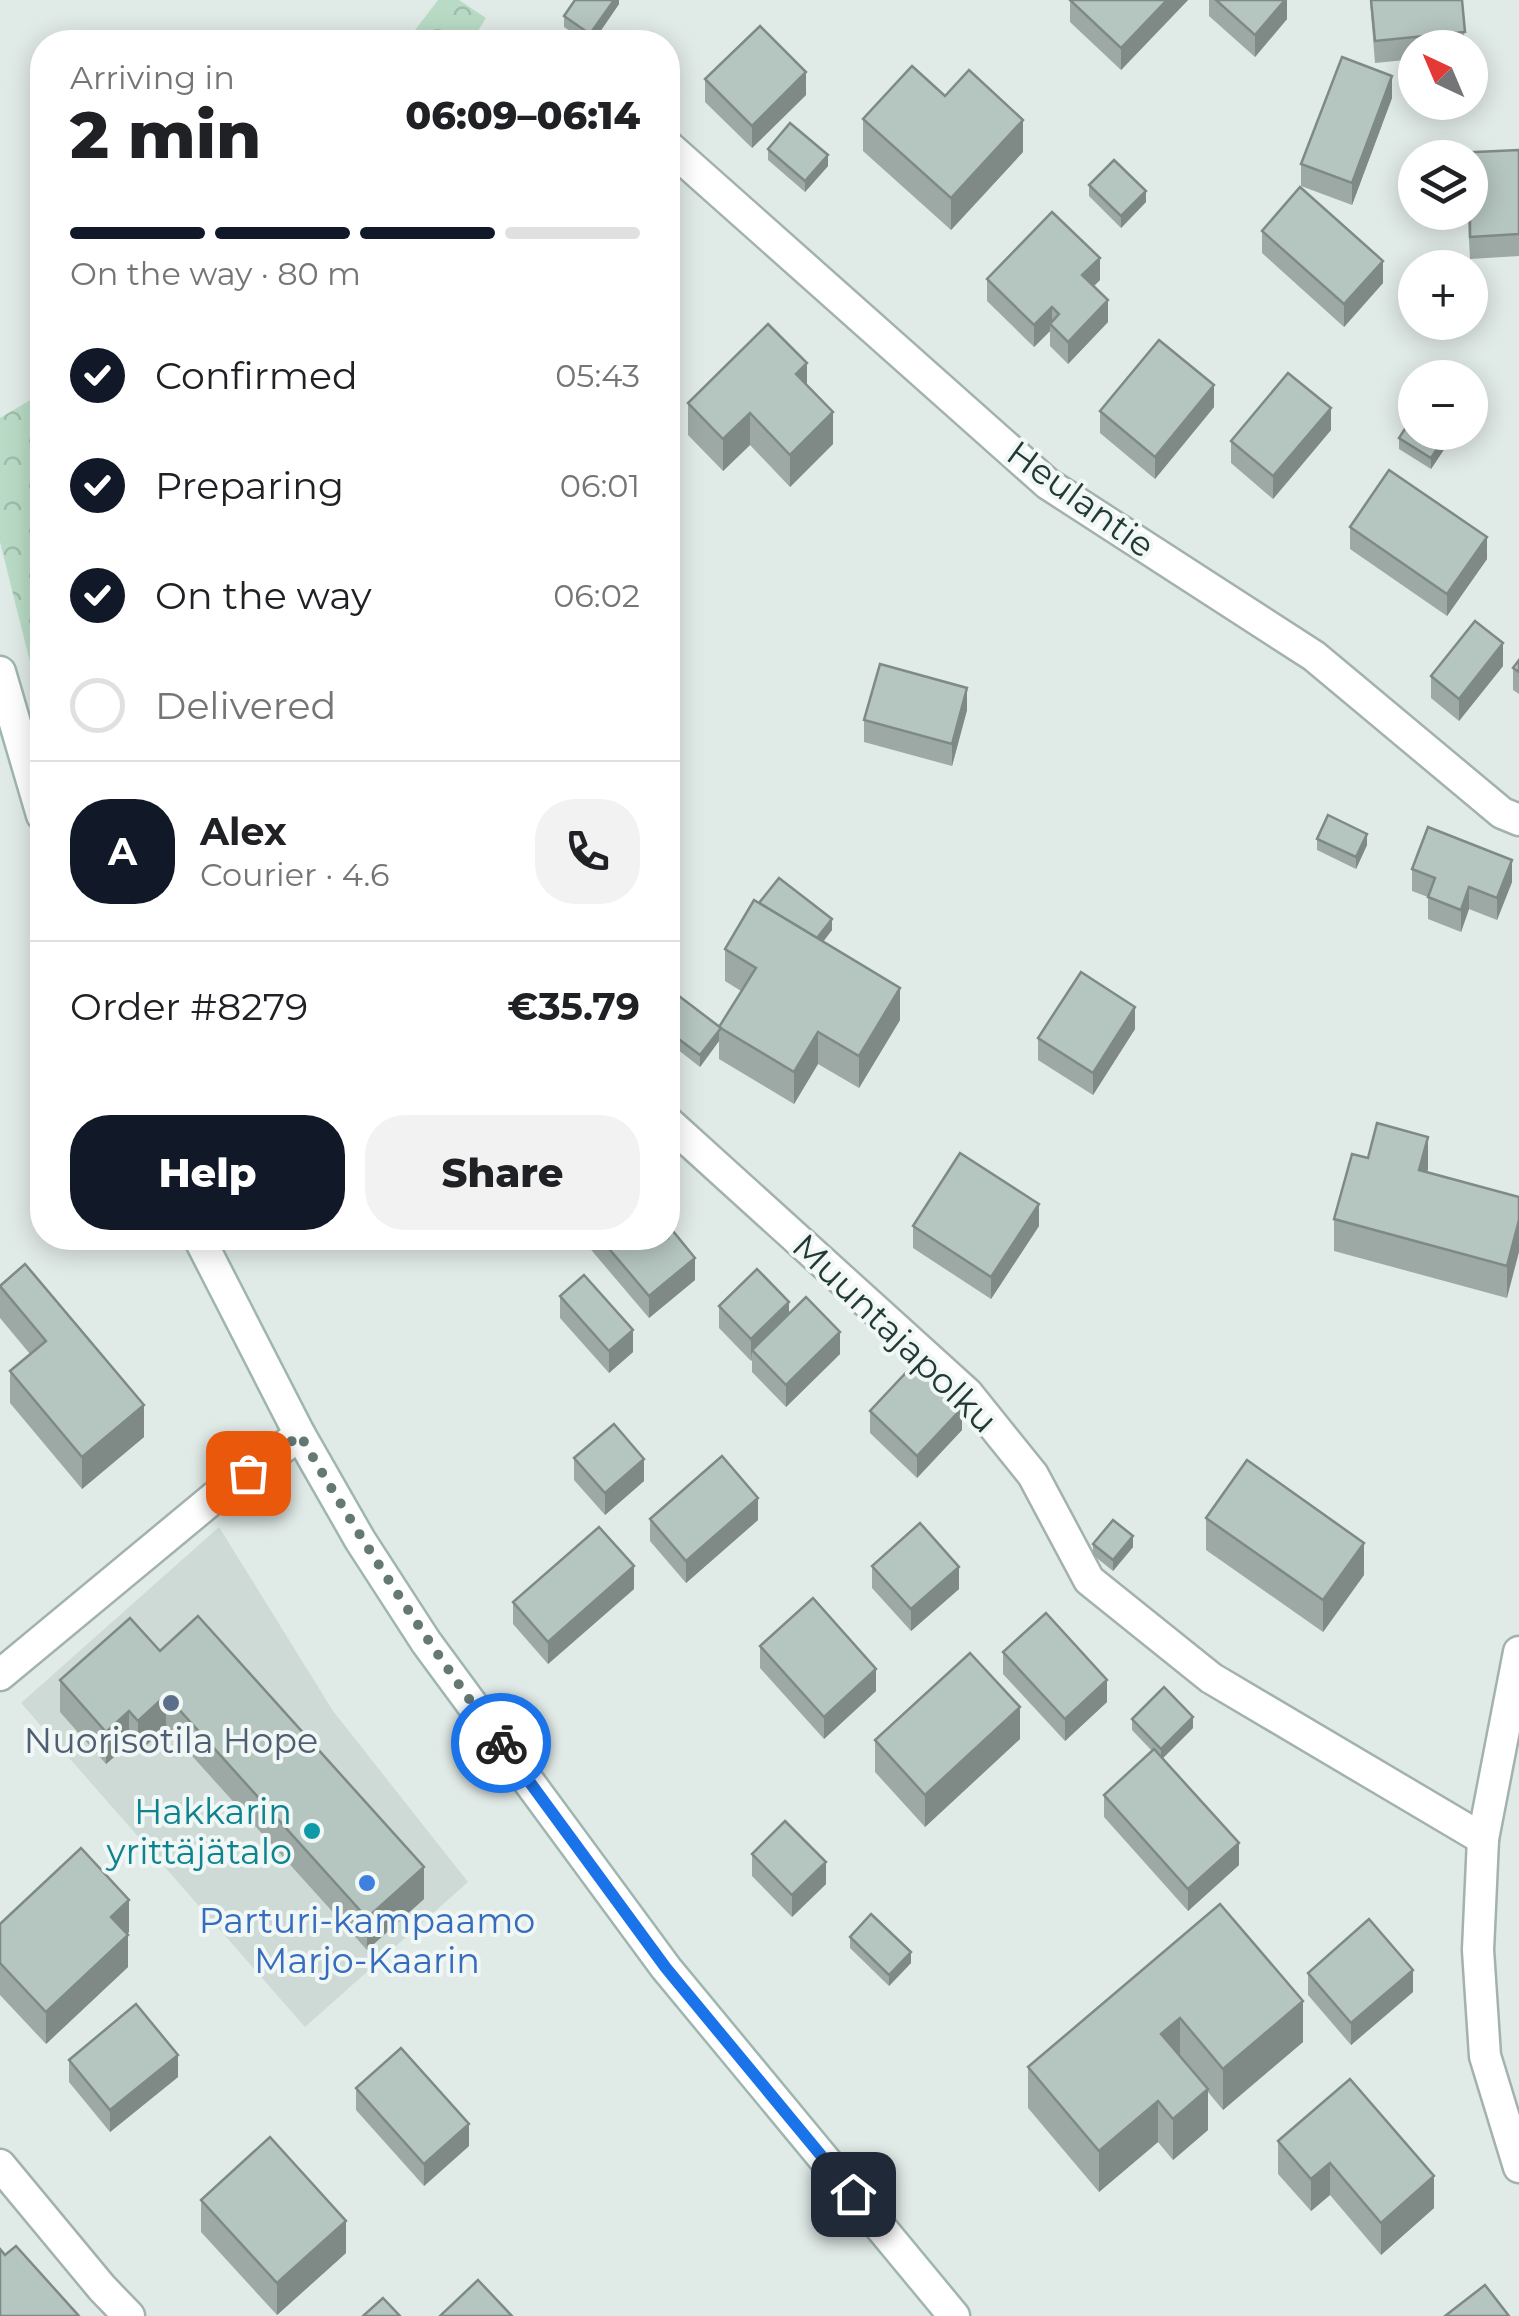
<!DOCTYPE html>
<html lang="en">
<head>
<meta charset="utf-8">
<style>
  :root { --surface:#fff; --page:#f2f2f2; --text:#202124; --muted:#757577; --line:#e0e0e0; --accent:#111827 }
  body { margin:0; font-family:Montserrat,sans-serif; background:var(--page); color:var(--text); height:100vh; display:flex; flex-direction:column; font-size:38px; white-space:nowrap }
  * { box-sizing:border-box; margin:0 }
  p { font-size:32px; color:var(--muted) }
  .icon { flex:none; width:55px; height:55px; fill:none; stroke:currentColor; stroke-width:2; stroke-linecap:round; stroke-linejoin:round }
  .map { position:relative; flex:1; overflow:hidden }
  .side { position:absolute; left:30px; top:30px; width:650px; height:1220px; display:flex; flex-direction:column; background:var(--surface); border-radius:40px; box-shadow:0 5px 25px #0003 }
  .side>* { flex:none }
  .needle { width:65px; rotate:316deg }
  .buttons { position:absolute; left:1398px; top:30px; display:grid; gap:20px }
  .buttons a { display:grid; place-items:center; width:90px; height:90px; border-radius:50%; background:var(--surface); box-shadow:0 5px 25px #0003; font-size:50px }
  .pin { position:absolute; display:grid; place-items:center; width:85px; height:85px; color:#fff; margin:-42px; border-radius:20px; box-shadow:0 5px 15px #0006 }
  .courier { position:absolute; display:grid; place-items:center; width:100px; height:100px; margin:-50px; border:8px solid #1a73e8; border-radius:50%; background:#fff; color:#222; box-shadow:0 2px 12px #0007 }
  .overview em { font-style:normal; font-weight:800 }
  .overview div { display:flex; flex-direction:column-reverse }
  .overview { display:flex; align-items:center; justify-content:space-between; height:170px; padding:0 40px }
  h1 { font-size:65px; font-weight:800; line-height:75px }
  .bar { display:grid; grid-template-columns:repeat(4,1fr); gap:15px 10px; align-content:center; height:120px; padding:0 40px }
  .bar i { height:12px; border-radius:8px; background:var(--line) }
  .bar .on { background:var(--accent) }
  .bar p { grid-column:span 4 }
  .line { display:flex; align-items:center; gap:25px; padding:0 40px; border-top:2px solid var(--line) }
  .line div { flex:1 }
  .round { display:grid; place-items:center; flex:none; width:105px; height:105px; border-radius:40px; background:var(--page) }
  ol { padding:0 40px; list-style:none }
  li { display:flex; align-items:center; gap:30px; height:110px }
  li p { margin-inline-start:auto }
  li .icon { padding:10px; border-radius:50%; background:var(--accent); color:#fff; stroke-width:4 }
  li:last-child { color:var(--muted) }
  li i { width:55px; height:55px; border:5px solid var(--line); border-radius:50% }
  .button { display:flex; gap:20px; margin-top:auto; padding:20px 40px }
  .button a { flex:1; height:115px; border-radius:40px; background:var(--accent); color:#fff; font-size:40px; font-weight:800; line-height:115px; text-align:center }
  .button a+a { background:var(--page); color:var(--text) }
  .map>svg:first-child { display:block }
  .built { fill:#cedad6 }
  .forest { fill:url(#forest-crowns) }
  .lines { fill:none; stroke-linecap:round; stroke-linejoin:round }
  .street-casing { stroke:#a3b2ae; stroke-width:35 }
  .secondary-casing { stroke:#9fb6b0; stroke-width:35 }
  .street { stroke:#fff; stroke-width:30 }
  .secondary { stroke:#fff; stroke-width:30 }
  .wall { fill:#9ca9a5 }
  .shaded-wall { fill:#7f8a86 }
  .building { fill:#b5c5c0; stroke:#7f8a86; stroke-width:2.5 }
  .done { stroke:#647874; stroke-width:10; stroke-dasharray:0 18 }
  .route { stroke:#1a73e8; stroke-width:12 }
  .service-dot { fill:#5c6f8a; stroke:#f0f7f4; stroke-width:4 }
  .culture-dot { fill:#0f9aa8; stroke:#f0f7f4; stroke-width:4 }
  .shop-dot { fill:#3f7fe0; stroke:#f0f7f4; stroke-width:4 }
  .labels { text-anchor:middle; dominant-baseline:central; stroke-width:8; stroke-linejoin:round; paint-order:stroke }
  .street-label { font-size:35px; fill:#213a36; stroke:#f0f7f4 }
  .service-label { font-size:35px; fill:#4e5e75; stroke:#f0f7f4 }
  .culture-label { font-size:35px; fill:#0d838f; stroke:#f0f7f4; text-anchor:end }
  .shop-label { font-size:35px; fill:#366cbe; stroke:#f0f7f4 }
</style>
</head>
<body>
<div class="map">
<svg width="1519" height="2316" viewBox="0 0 1519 2316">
  <defs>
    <pattern id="forest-crowns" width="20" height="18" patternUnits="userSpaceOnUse" patternTransform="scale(2.5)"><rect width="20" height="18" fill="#b9dbc6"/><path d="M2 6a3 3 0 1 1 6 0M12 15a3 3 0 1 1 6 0" fill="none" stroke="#9fbdab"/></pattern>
  </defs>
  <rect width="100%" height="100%" fill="#e0eae7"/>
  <polygon class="built" points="219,1527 333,1711 468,1882 305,2027 21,1703"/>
  <g class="forest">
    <polygon points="438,0 459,0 486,18 471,42 406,42"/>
    <polygon points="42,393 42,710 0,542 0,418"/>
  </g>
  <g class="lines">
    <defs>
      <g id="street">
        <polyline points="668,146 1048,484 1314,656 1502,813 1519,820"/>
        <polyline points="668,1122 967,1393 1033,1475 1089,1580 1211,1678 1483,1839"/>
        <polyline points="1519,1652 1483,1839 1478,1950 1485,2056 1519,2167"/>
        <polyline points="0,1675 222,1491 300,1435"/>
        <polyline points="0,2165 102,2288 129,2316"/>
      </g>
      <g id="secondary">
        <polyline points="0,672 42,815"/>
        <polyline points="199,1238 300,1435 360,1540 426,1642 666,1968 954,2316"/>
      </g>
    </defs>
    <use href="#street" class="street-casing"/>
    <use href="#secondary" class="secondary-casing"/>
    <use href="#street" class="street"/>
    <use href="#secondary" class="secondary"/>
  </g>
  <g class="wall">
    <polygon points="619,0 619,4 593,42 586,42 564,27 564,16"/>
    <polygon points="1070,0 1188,0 1121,70 1070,22"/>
    <polygon points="1209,0 1287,0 1287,19 1255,57 1209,16"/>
    <polygon points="1370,0 1462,0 1465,48 1415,48 1415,59 1375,63"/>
    <polygon points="705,79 806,95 752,148 705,102"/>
    <polygon points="945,96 1023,152 951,230 863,151 863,119"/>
    <polygon points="1392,98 1352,205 1301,186 1301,164"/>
    <polygon points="768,149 828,166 805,192 768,160"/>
    <polygon points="1519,150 1519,256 1470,259 1468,219 1434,220 1434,212 1470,212"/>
    <polygon points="1089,185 1146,202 1121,228 1089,196"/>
    <polygon points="1262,231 1383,283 1344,327 1262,253"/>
    <polygon points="987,279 1100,280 1094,286 1108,322 1068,364 1050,346 1050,331 1034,347 987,301"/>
    <polygon points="807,385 833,444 790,487 750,445 723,471 688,435 688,403"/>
    <polygon points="1214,407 1155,479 1100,433 1100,411"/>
    <polygon points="1331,430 1273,499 1231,463 1231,441"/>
    <polygon points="1451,432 1451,439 1431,469 1399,449 1399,438"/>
    <polygon points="1350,527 1487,559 1447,616 1350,549"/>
    <polygon points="1519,660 1519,694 1513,690 1513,668"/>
    <polygon points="1503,666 1459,721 1431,698 1431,676"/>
    <polygon points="967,710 952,766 864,742 864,720"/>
    <polygon points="1317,839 1367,845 1356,869 1317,850"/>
    <polygon points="1412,869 1512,882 1497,920 1469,909 1461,932 1428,919 1428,897 1412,891"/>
    <polygon points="759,903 832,930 823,942 900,1020 859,1088 818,1064 794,1104 719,1059 719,1041 700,1067 668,1042 668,1003 720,1027 741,991 725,981 725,949"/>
    <polygon points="1135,1029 1093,1095 1038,1060 1038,1038"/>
    <polygon points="1428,1169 1427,1172 1519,1197 1507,1298 1334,1251 1334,1219"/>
    <polygon points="913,1226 1039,1226 991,1299 913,1248"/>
    <polygon points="587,1238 668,1238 695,1280 649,1318 587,1245"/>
    <polygon points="0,1285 144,1437 82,1489 10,1403 10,1371 30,1354 0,1318"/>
    <polygon points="560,1296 633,1352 609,1373 560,1318"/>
    <polygon points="719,1306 789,1314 840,1354 786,1407 752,1372 752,1360 751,1361 719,1328"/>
    <polygon points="870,1411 962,1430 917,1478 870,1433"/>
    <polygon points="574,1458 644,1481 605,1515 574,1480"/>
    <polygon points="1206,1518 1364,1575 1323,1632 1206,1550"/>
    <polygon points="650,1519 758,1520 686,1583 650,1541"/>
    <polygon points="1093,1544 1133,1547 1113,1571 1093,1555"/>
    <polygon points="872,1566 959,1589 911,1631 872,1588"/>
    <polygon points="634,1589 548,1664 513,1624 513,1602"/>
    <polygon points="760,1646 876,1691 824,1739 760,1668"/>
    <polygon points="160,1651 424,1899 367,1950 166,1727 138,1753 129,1744 106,1764 60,1712 60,1680"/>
    <polygon points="1003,1652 1107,1702 1065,1741 1003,1674"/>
    <polygon points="1132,1719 1193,1728 1163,1758 1239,1865 1188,1911 1104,1817 1104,1795 1152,1751 1132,1730"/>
    <polygon points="1020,1739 925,1827 875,1772 875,1740"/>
    <polygon points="752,1854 826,1884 792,1917 752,1876"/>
    <polygon points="1220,1904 1303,2042 1223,2110 1208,2092 1208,2130 1173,2160 1158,2142 1099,2192 1028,2108 1028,2067"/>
    <polygon points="0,1924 129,1932 127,1934 128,1967 46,2044 0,1995"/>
    <polygon points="850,1937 911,1963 889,1986 850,1948"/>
    <polygon points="1308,1973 1413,1992 1351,2045 1308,1995"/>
    <polygon points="69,2060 178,2077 110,2132 69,2082"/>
    <polygon points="356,2088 469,2146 424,2186 356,2110"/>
    <polygon points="1278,2141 1434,2208 1381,2255 1330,2195 1311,2211 1278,2174"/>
    <polygon points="201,2200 346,2253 277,2315 201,2232"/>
  </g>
  <g class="shaded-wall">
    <polygon points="614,0 619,0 619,4 593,42 590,42 590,34"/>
    <polygon points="1167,0 1188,0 1121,70 1121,48"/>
    <polygon points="1285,0 1287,0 1287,19 1255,57 1255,35"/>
    <polygon points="806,72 806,95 752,148 752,126"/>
    <polygon points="1392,76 1392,98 1352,205 1352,183"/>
    <polygon points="1023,120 1023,152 951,230 951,198"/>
    <polygon points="828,155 828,166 805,192 805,181"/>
    <polygon points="1146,191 1146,202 1121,228 1121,216"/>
    <polygon points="1100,258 1100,280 1082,297 1082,275"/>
    <polygon points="1383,261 1383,283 1344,327 1344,304"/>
    <polygon points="1108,300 1108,322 1068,364 1068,342"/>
    <polygon points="1052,307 1052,326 1050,324 1050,331 1034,347 1034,325"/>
    <polygon points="807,363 807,395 796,374"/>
    <polygon points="1214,385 1214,407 1155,479 1155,457"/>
    <polygon points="1331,408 1331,430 1273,499 1273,476"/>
    <polygon points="833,412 833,444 790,487 790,455"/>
    <polygon points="750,413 750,445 723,471 723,439"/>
    <polygon points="1448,432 1451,432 1451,439 1431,469 1431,458"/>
    <polygon points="1487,537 1487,559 1447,616 1447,594"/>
    <polygon points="1503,643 1503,666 1459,721 1459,699"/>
    <polygon points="967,688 967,710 952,766 952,744"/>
    <polygon points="1367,834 1367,845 1356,869 1356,857"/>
    <polygon points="1512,860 1512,882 1497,920 1497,898"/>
    <polygon points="1469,887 1469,909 1461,932 1461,910"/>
    <polygon points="832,919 832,930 812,956 812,945"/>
    <polygon points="900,988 900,1020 859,1088 859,1056"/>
    <polygon points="1135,1007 1135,1029 1093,1095 1093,1073"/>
    <polygon points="719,1030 719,1041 700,1067 700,1055"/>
    <polygon points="818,1032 818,1064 794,1104 794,1072"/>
    <polygon points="1428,1137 1428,1169 1419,1202 1419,1170"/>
    <polygon points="1039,1204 1039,1226 991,1299 991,1277"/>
    <polygon points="1519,1220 1519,1252 1507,1298 1507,1266"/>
    <polygon points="695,1258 695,1280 649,1318 649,1296"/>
    <polygon points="789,1302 789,1324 752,1350 751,1361 751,1339"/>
    <polygon points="633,1330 633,1352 609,1373 609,1351"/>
    <polygon points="840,1332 840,1354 786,1407 786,1385"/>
    <polygon points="144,1405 144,1437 82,1489 82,1457"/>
    <polygon points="962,1408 962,1430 917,1478 917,1456"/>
    <polygon points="644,1459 644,1481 605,1515 605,1493"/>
    <polygon points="758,1498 758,1520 686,1583 686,1561"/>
    <polygon points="1133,1536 1133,1547 1113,1571 1113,1560"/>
    <polygon points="1364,1543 1364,1575 1323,1632 1323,1600"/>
    <polygon points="634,1566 634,1589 548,1664 548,1642"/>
    <polygon points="959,1567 959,1589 911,1631 911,1609"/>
    <polygon points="876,1669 876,1691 824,1739 824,1717"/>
    <polygon points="1107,1680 1107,1702 1065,1741 1065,1719"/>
    <polygon points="166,1695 166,1727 138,1753 138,1721"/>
    <polygon points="1020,1707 1020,1739 925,1827 925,1795"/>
    <polygon points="129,1711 129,1744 106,1764 106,1732"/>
    <polygon points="1193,1717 1193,1728 1161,1760 1161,1749"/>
    <polygon points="1239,1843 1239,1865 1188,1911 1188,1889"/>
    <polygon points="826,1862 826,1884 792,1917 792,1895"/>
    <polygon points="424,1867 424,1899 367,1950 367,1918"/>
    <polygon points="129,1900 129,1932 111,1949 111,1917"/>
    <polygon points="128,1935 128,1967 46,2044 46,2012"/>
    <polygon points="911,1952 911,1963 889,1986 889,1975"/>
    <polygon points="1413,1970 1413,1992 1351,2045 1351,2023"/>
    <polygon points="1303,2001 1303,2042 1223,2110 1223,2069"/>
    <polygon points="1180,2018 1180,2059 1161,2034"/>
    <polygon points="178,2055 178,2077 110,2132 110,2110"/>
    <polygon points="1208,2089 1208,2130 1173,2160 1173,2119"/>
    <polygon points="1158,2101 1158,2142 1099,2192 1099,2151"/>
    <polygon points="469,2124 469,2146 424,2186 424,2164"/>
    <polygon points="1330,2163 1330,2195 1311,2211 1311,2179"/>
    <polygon points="1434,2176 1434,2208 1381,2255 1381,2223"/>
    <polygon points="346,2221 346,2253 277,2315 277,2283"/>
  </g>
  <g class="building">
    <polygon points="575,0 614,0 590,34 564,16"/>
    <polygon points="1070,0 1167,0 1121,48"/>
    <polygon points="1216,0 1285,0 1255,35"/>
    <polygon points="1371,0 1462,0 1465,32 1375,41"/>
    <polygon points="760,26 806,72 752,126 705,79"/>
    <polygon points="1342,57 1392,76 1352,183 1301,164"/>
    <polygon points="912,66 945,96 969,70 1023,120 951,198 863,119"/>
    <polygon points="790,123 828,155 805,181 768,149"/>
    <polygon points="1519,150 1519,234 1470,237 1470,158 1432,158 1432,154"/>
    <polygon points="1114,160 1146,191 1121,216 1089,185"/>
    <polygon points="1300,187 1383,261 1344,304 1262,231"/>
    <polygon points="1052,212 1100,258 1082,275 1108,300 1068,342 1050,324 1059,314 1052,307 1034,325 987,279"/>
    <polygon points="768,324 807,363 796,374 833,412 790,455 750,413 723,439 688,403"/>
    <polygon points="1159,340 1214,385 1155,457 1100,411"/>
    <polygon points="1288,373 1331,408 1273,476 1231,441"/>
    <polygon points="1415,413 1415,432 1448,432 1431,458 1399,438"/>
    <polygon points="1389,470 1487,537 1447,594 1350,527"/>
    <polygon points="1475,621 1503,643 1459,699 1431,676"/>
    <polygon points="1519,660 1519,672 1513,668"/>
    <polygon points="880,664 967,688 952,744 864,720"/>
    <polygon points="1328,815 1367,834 1356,857 1317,839"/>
    <polygon points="1428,827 1512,860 1497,898 1469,887 1461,910 1428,897 1435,878 1412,869"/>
    <polygon points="779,878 832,919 817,938 759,903"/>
    <polygon points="754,900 900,988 859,1056 818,1032 794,1072 719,1027 756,968 725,949"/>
    <polygon points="1081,972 1135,1007 1093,1073 1038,1038"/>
    <polygon points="675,993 721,1028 700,1055 668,1031 668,1003"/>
    <polygon points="1377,1123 1428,1137 1419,1170 1519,1197 1519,1220 1507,1266 1334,1219 1352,1154 1368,1158"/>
    <polygon points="960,1153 1039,1204 991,1277 913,1226"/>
    <polygon points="668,1225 695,1258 649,1296 600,1238 668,1238"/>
    <polygon points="25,1264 144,1405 82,1457 10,1371 46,1341 0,1286"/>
    <polygon points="757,1269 789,1302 751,1339 719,1306"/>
    <polygon points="584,1275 633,1330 609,1351 560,1296"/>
    <polygon points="806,1297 840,1332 786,1385 752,1350"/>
    <polygon points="915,1363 962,1408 917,1456 870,1411"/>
    <polygon points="614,1424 644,1459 605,1493 574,1458"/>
    <polygon points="722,1456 758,1498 686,1561 650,1519"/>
    <polygon points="1247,1460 1364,1543 1323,1600 1206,1518"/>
    <polygon points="1113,1520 1133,1536 1113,1560 1093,1544"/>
    <polygon points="920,1523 959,1567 911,1609 872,1566"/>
    <polygon points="599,1527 634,1566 548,1642 513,1602"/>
    <polygon points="813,1598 876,1669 824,1717 760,1646"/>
    <polygon points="1046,1613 1107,1680 1065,1719 1003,1652"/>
    <polygon points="198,1616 424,1867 367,1918 166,1695 138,1721 129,1711 106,1732 60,1680 130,1618 160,1651"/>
    <polygon points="970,1653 1020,1707 925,1795 875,1740"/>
    <polygon points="1164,1687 1193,1717 1161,1749 1132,1719"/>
    <polygon points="1154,1749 1239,1843 1188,1889 1104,1795"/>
    <polygon points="785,1821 826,1862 792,1895 752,1854"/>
    <polygon points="81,1848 129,1900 111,1917 128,1935 46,2012 0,1963 0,1924"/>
    <polygon points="1220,1904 1303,2001 1223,2069 1180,2018 1161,2034 1208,2089 1173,2119 1158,2101 1099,2151 1028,2067"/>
    <polygon points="871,1914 911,1952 889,1975 850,1937"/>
    <polygon points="1369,1919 1413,1970 1351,2023 1308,1973"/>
    <polygon points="136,2004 178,2055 110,2110 69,2060"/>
    <polygon points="401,2048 469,2124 424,2164 356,2088"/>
    <polygon points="1350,2079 1434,2176 1381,2223 1330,2163 1311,2179 1278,2141"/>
    <polygon points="270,2137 346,2221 277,2283 201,2200"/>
    <polygon points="16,2246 79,2316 0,2316 0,2249 5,2255"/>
    <polygon points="478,2280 512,2316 440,2316"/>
    <polygon points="1485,2285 1509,2316 1445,2316"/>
    <polygon points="383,2298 400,2316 363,2316"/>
  </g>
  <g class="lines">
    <path class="done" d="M248,1473L300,1435C362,1542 428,1644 501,1743"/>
    <polyline class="route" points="501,1743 666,1968 853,2194"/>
  </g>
  <circle class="service-dot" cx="171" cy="1703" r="10"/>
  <circle class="culture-dot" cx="312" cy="1831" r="10"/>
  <circle class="shop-dot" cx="367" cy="1883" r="10"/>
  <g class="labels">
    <g class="street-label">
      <text transform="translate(1081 499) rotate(36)">Heulantie</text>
      <text transform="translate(895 1333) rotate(44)">Muuntajapolku</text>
    </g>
    <g class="service-label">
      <text x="171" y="1740">Nuorisotila Hope</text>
    </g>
    <g class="culture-label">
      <text x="292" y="1811">Hakkarin<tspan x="292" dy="40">yrittäjätalo</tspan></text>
    </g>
    <g class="shop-label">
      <text x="367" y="1920">Parturi-kampaamo<tspan x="367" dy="40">Marjo-Kaarin</tspan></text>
    </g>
  </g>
</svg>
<div class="buttons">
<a><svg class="needle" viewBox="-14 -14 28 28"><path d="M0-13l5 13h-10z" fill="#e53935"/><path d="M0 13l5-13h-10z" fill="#757577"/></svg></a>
<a><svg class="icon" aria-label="layers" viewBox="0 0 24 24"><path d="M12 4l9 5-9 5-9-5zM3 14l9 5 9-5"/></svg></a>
<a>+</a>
<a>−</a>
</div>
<div class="pin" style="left:248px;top:1473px;background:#ea580c"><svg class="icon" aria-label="bag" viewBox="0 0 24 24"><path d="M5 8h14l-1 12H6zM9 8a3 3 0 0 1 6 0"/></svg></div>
<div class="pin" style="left:853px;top:2194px;background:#1f2937"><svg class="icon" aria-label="home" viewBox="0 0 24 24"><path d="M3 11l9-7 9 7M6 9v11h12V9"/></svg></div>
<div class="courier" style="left:501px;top:1743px"><svg class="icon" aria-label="bike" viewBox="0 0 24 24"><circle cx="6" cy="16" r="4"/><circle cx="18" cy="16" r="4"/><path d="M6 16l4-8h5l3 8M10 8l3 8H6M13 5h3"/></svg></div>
<section class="side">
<div class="overview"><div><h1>2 min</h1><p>Arriving in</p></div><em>06:09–06:14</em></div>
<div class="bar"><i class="on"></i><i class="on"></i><i class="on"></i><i></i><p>On the way · 80 m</p></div>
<ol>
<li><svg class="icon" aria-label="check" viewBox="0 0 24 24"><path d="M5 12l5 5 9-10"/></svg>Confirmed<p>05:43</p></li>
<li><svg class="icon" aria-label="check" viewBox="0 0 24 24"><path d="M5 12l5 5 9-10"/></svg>Preparing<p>06:01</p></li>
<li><svg class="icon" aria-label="check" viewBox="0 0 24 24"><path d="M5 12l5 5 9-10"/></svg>On the way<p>06:02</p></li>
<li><i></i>Delivered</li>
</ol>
<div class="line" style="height:180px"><b class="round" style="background:var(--accent);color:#fff">A</b><div><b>Alex</b><p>Courier · 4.6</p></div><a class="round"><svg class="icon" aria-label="phone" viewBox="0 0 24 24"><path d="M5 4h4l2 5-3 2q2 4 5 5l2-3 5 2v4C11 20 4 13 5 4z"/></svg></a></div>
<div class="line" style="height:130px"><div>Order #8279</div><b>€35.79</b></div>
<div class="button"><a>Help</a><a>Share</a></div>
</section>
</div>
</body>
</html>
